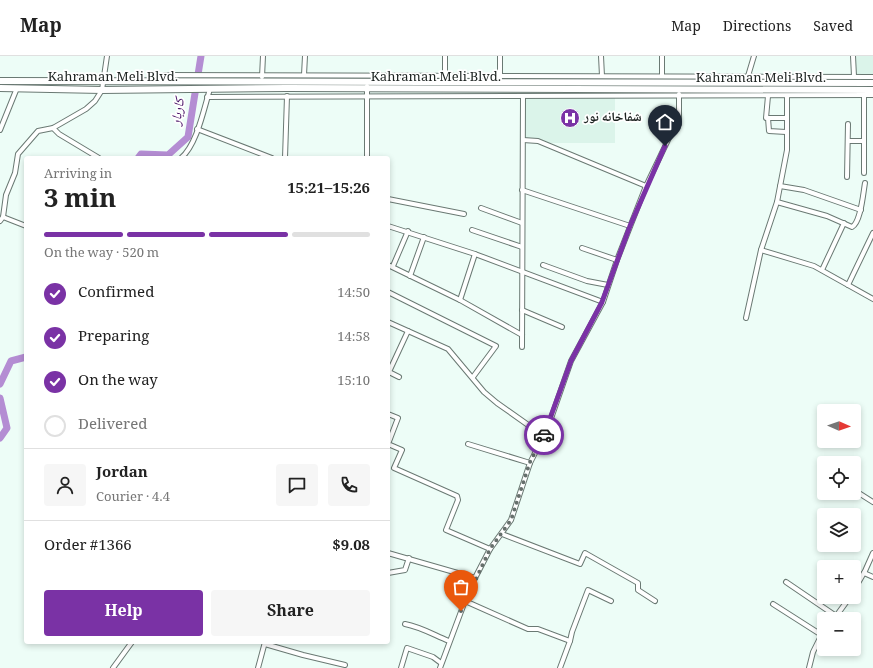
<!DOCTYPE html>
<html lang="en">
<head>
<meta charset="utf-8">
<style>
  :root { --surface:#fff; --page:#f6f6f6; --text:#222; --muted:#767676; --line:#e0e0e0; --accent:#7a32a5 }
  body { margin:0; font-family:Georgia,"Noto Naskh Arabic",serif; background:var(--page); color:var(--text); height:100vh; display:flex; flex-direction:column; font-size:15px; white-space:nowrap }
  * { box-sizing:border-box; margin:0 }
  p { font-size:13px; color:var(--muted) }
  .icon { flex:none; width:22px; height:22px; fill:none; stroke:currentColor; stroke-width:2; stroke-linecap:round; stroke-linejoin:round }
  .map { position:relative; flex:1; overflow:hidden }
  .sheet { position:absolute; left:24px; top:100px; width:366px; height:488px; display:flex; flex-direction:column; background:var(--surface); border-radius:4px; box-shadow:0 2px 6px #0003 }
  .sheet>* { flex:none }
  .needle { width:26px; rotate:92deg }
  .fabs { position:absolute; left:817px; top:348px; display:grid; gap:8px }
  .fabs a { display:grid; place-items:center; width:44px; height:44px; border-radius:4px; background:var(--surface); box-shadow:0 2px 6px #0003; font-size:20px }
  .pin { position:absolute; display:grid; place-items:center; width:34px; height:34px; color:#fff; margin:-41px -17px; border-radius:50% 50% 50% 0; rotate:-45deg; box-shadow:0 0 4px #0007 }
  .pin .icon { rotate:45deg }
  .courier { position:absolute; display:grid; place-items:center; width:40px; height:40px; margin:-20px; border:3px solid #7a32a5; border-radius:50%; background:#fff; color:#222; box-shadow:0 1px 5px #0007 }
  .summary em { font-style:normal; font-weight:700 }
  .summary div { display:flex; flex-direction:column-reverse }
  .summary { display:flex; align-items:center; justify-content:space-between; height:68px; padding:0 20px }
  h1 { font-size:26px; font-weight:700; line-height:30px }
  .bar { display:grid; grid-template-columns:repeat(4,1fr); gap:6px 4px; align-content:center; height:48px; padding:0 20px }
  .bar i { height:5px; border-radius:3px; background:var(--line) }
  .bar .current { background:var(--accent) }
  .bar p { grid-column:span 4 }
  .line { display:flex; align-items:center; gap:10px; padding:0 20px; border-top:1px solid var(--line) }
  .line div { flex:1 }
  .round { display:grid; place-items:center; flex:none; width:42px; height:42px; border-radius:4px; background:var(--page) }
  ol { padding:0 20px; list-style:none }
  li { display:flex; align-items:center; gap:12px; height:44px }
  li p { margin-inline-start:auto }
  li .icon { padding:4px; border-radius:50%; background:var(--accent); color:#fff; stroke-width:4 }
  li:last-child { color:var(--muted) }
  li i { width:22px; height:22px; border:2px solid var(--line); border-radius:50% }
  .cta { display:flex; gap:8px; margin-top:auto; padding:8px 20px }
  .cta a { flex:1; height:46px; border-radius:4px; background:var(--accent); color:#fff; font-size:16px; font-weight:700; line-height:46px; text-align:center }
  .cta a+a { background:var(--page); color:var(--text) }
  header { display:flex; align-items:center; gap:24px; box-sizing:border-box; height:56px; padding:0 20px; background:var(--surface); border-bottom:1px solid var(--line) }
  header strong { font-size:19px }
  nav { display:flex; gap:22px; margin-inline-start:auto; font-size:14px }
  .map>svg:first-child { display:block }
  .built { fill:#dbf4ea }
  .lines { fill:none; stroke-linecap:round; stroke-linejoin:round }
  .river { stroke:#b48dd3; stroke-width:7 }
  .minor-casing { stroke:#6a7973; stroke-width:6 }
  .highway-casing { stroke:#6a7973; stroke-width:8 }
  .minor { stroke:#fff; stroke-width:4 }
  .highway { stroke:#fff; stroke-width:6 }
  .done { stroke:#666f6c; stroke-width:4; stroke-dasharray:0 7.2 }
  .route { stroke:#7a32a5; stroke-width:5 }
  .labels { text-anchor:middle; dominant-baseline:central; stroke-width:3.5; stroke-linejoin:round; paint-order:stroke }
  .street-label { font-size:13px; fill:#1d2321; stroke:#fff }
  .poi-label { font-size:13px; font-weight:bold; fill:#1d2321; stroke:#fff; text-anchor:start }
  .water-label { font-size:14px; font-style:italic; fill:#4a1568; stroke:#fff }
</style>
</head>
<body>
<header>
<strong>Map</strong>
<nav><a>Map</a><a>Directions</a><a>Saved</a></nav>
</header>
<div class="map">
<svg width="873" height="612" viewBox="0 0 873 612">
  <rect width="100%" height="100%" fill="#edfdf7"/>
  <g class="built">
    <rect x="855" y="0" width="18" height="18"/>
    <polygon points="525,42 615,42 615,87 545,87 525,82"/>
  </g>
  <g class="lines">
    <g class="river">
      <polyline points="138,102 141,98 168,99 188,81 201,0"/>
      <polyline points="0,328 11,305 26,301"/>
      <polyline points="0,342 7,372 0,382"/>
    </g>
    <defs>
      <g id="minor">
        <polyline points="601,0 602,20"/>
        <polyline points="662,0 662,20"/>
        <polyline points="853,0 854,20"/>
        <polyline points="304,19 305,0"/>
        <polyline points="445,19 445,0"/>
        <polyline points="748,20 754,0"/>
        <polyline points="262,21 263,0"/>
        <polyline points="500,22 500,0"/>
        <polyline points="153,25 165,19 873,21"/>
        <polyline points="768,40 766,62 786,62"/>
        <polyline points="207,41 873,39"/>
        <polyline points="768,62 769,75 786,76"/>
        <polyline points="53,72 59,78 99,102"/>
        <polyline points="197,73 272,102"/>
        <polyline points="0,74 17,32"/>
        <polyline points="523,84 538,85 646,130"/>
        <polyline points="848,85 864,85"/>
        <path d="M181,102C197,89 204,52 210,33"/>
        <polyline points="285,102 287,40"/>
        <polyline points="367,102 367,30"/>
        <polyline points="864,117 864,39"/>
        <polyline points="847,121 848,68"/>
        <polyline points="780,130 804,134 861,154"/>
        <polyline points="522,134 630,170"/>
        <polyline points="388,143 464,158"/>
        <path d="M777,146L827,160L852,171C861,166 863,138 865,127"/>
        <polyline points="481,152 522,167"/>
        <polyline points="3,161 26,170"/>
        <polyline points="0,165 3,161 6,139 15,117 18,98 38,75 53,72 86,53 95,45 102,34 107,0"/>
        <polyline points="388,170 475,198 603,246"/>
        <polyline points="472,174 522,191"/>
        <polyline points="582,192 617,204"/>
        <polyline points="761,194 814,210 873,243"/>
        <polyline points="388,209 460,244 522,279"/>
        <polyline points="543,209 587,225 608,229"/>
        <polyline points="393,210 408,175"/>
        <polyline points="822,214 844,167"/>
        <polyline points="410,220 424,181"/>
        <polyline points="848,229 873,177"/>
        <polyline points="388,236 496,290 473,321"/>
        <polyline points="460,244 475,198"/>
        <polyline points="522,254 562,271"/>
        <polyline points="746,262 761,194 777,146 787,94 787,40"/>
        <polyline points="388,266 448,293 484,336 497,347 531,371 545,377"/>
        <polyline points="522,291 523,40"/>
        <polyline points="389,316 399,321"/>
        <polyline points="388,318 408,275"/>
        <polyline points="388,358 398,362 388,388 402,394 394,412 457,440 458,444 446,474 490,493"/>
        <polyline points="468,388 530,407"/>
        <polyline points="854,434 873,446"/>
        <polyline points="502,478 580,508 585,497 638,527 638,534 655,545"/>
        <polyline points="388,497 475,522"/>
        <polyline points="388,517 405,514 409,502"/>
        <polyline points="864,517 873,521"/>
        <polyline points="786,526 836,560"/>
        <polyline points="854,534 865,515 873,497"/>
        <polyline points="465,545 528,573 538,573 570,585 572,576 588,534 611,545"/>
        <polyline points="773,548 820,578"/>
        <polyline points="834,563 850,541"/>
        <path d="M405,568C421,571 434,579 449,585"/>
        <polyline points="265,588 303,599 345,609"/>
        <polyline points="113,612 132,586"/>
        <polyline points="258,612 265,586"/>
        <polyline points="401,612 407,592 433,601 441,607"/>
        <polyline points="440,612 465,545 475,522 490,493 511,464 530,407 548,371 571,305 603,246 617,204 646,130 669,82 679,68 679,38"/>
        <polyline points="560,612 570,585"/>
        <polyline points="809,612 813,596 824,574"/>
      </g>
      <g id="highway">
        <polyline points="0,25 873,27"/>
        <polyline points="0,32 102,34 287,32 873,34"/>
      </g>
    </defs>
    <use href="#minor" class="minor-casing"/>
    <use href="#highway" class="highway-casing"/>
    <use href="#minor" class="minor"/>
    <use href="#highway" class="highway"/>
  </g>
  <g class="lines">
    <polyline class="done" points="461,555 490,493 511,464 530,406 544,379"/>
    <polyline class="route" points="544,379 571,305 602,246 630,170 665,90"/>
  </g>
  <defs>
    <symbol id="hospital-disc" viewBox="-11 -11 22 22"><circle r="9.5" fill="#7a32a5" stroke="#fff"/><path d="M-5-5h3v3.5h4V-5h3V5h-3V1.5h-4V5h-3Z" fill="#fff"/></symbol>
  </defs>
  <g fill-rule="evenodd">
    <use href="#hospital-disc" x="559" y="51" width="22" height="22"/>
  </g>
  <g class="labels">
    <g class="street-label">
      <text x="113" y="22">Kahraman Meli Blvd.</text>
      <text x="436" y="22">Kahraman Meli Blvd.</text>
      <text x="761" y="23">Kahraman Meli Blvd.</text>
    </g>
    <g class="poi-label">
      <text x="584" y="62">شفاخانه نور</text>
    </g>
    <g class="water-label">
      <text transform="translate(179 56) rotate(-81)">کاربار</text>
    </g>
  </g>
</svg>
<div class="fabs">
<a><svg class="needle" viewBox="-14 -14 28 28"><path d="M0-13l5 13h-10z" fill="#e53935"/><path d="M0 13l5-13h-10z" fill="#767676"/></svg></a>
<a><svg class="icon" aria-label="locate" viewBox="0 0 24 24"><circle cx="12" cy="12" r="6"/><path d="M12 2v4M12 18v4M2 12h4M18 12h4"/></svg></a>
<a><svg class="icon" aria-label="layers" viewBox="0 0 24 24"><path d="M12 4l9 5-9 5-9-5zM3 14l9 5 9-5"/></svg></a>
<a>+</a>
<a>−</a>
</div>
<div class="pin" style="left:461px;top:555px;background:#ea580c"><svg class="icon" aria-label="bag" viewBox="0 0 24 24"><path d="M5 8h14l-1 12H6zM9 8a3 3 0 0 1 6 0"/></svg></div>
<div class="pin" style="left:665px;top:90px;background:#1f2937"><svg class="icon" aria-label="home" viewBox="0 0 24 24"><path d="M3 11l9-7 9 7M6 9v11h12V9"/></svg></div>
<div class="courier" style="left:544px;top:379px"><svg class="icon" aria-label="car" viewBox="0 0 24 24"><path d="M5 17H2v-5l4-1 3-4h7l3 4 3 1v5h-3M9 17h6M6 11h13"/><circle cx="7" cy="17" r="2"/><circle cx="17" cy="17" r="2"/></svg></div>
<section class="sheet">
<div class="summary"><div><h1>3 min</h1><p>Arriving in</p></div><em>15:21–15:26</em></div>
<div class="bar"><i class="current"></i><i class="current"></i><i class="current"></i><i></i><p>On the way · 520 m</p></div>
<ol>
<li><svg class="icon" aria-label="check" viewBox="0 0 24 24"><path d="M5 12l5 5 9-10"/></svg>Confirmed<p>14:50</p></li>
<li><svg class="icon" aria-label="check" viewBox="0 0 24 24"><path d="M5 12l5 5 9-10"/></svg>Preparing<p>14:58</p></li>
<li><svg class="icon" aria-label="check" viewBox="0 0 24 24"><path d="M5 12l5 5 9-10"/></svg>On the way<p>15:10</p></li>
<li><i></i>Delivered</li>
</ol>
<div class="line" style="height:72px"><a class="round"><svg class="icon" aria-label="person" viewBox="0 0 24 24"><circle cx="12" cy="8" r="4"/><path d="M4 21q1-7 8-7t8 7"/></svg></a><div><b>Jordan</b><p>Courier · 4.4</p></div><a class="round"><svg class="icon" aria-label="chat" viewBox="0 0 24 24"><path d="M4 5h16v11H9l-5 4z"/></svg></a><a class="round"><svg class="icon" aria-label="phone" viewBox="0 0 24 24"><path d="M5 4h4l2 5-3 2q2 4 5 5l2-3 5 2v4C11 20 4 13 5 4z"/></svg></a></div>
<div class="line" style="height:52px"><div>Order #1366</div><b>$9.08</b></div>
<div class="cta"><a>Help</a><a>Share</a></div>
</section>
</div>
</body>
</html>
